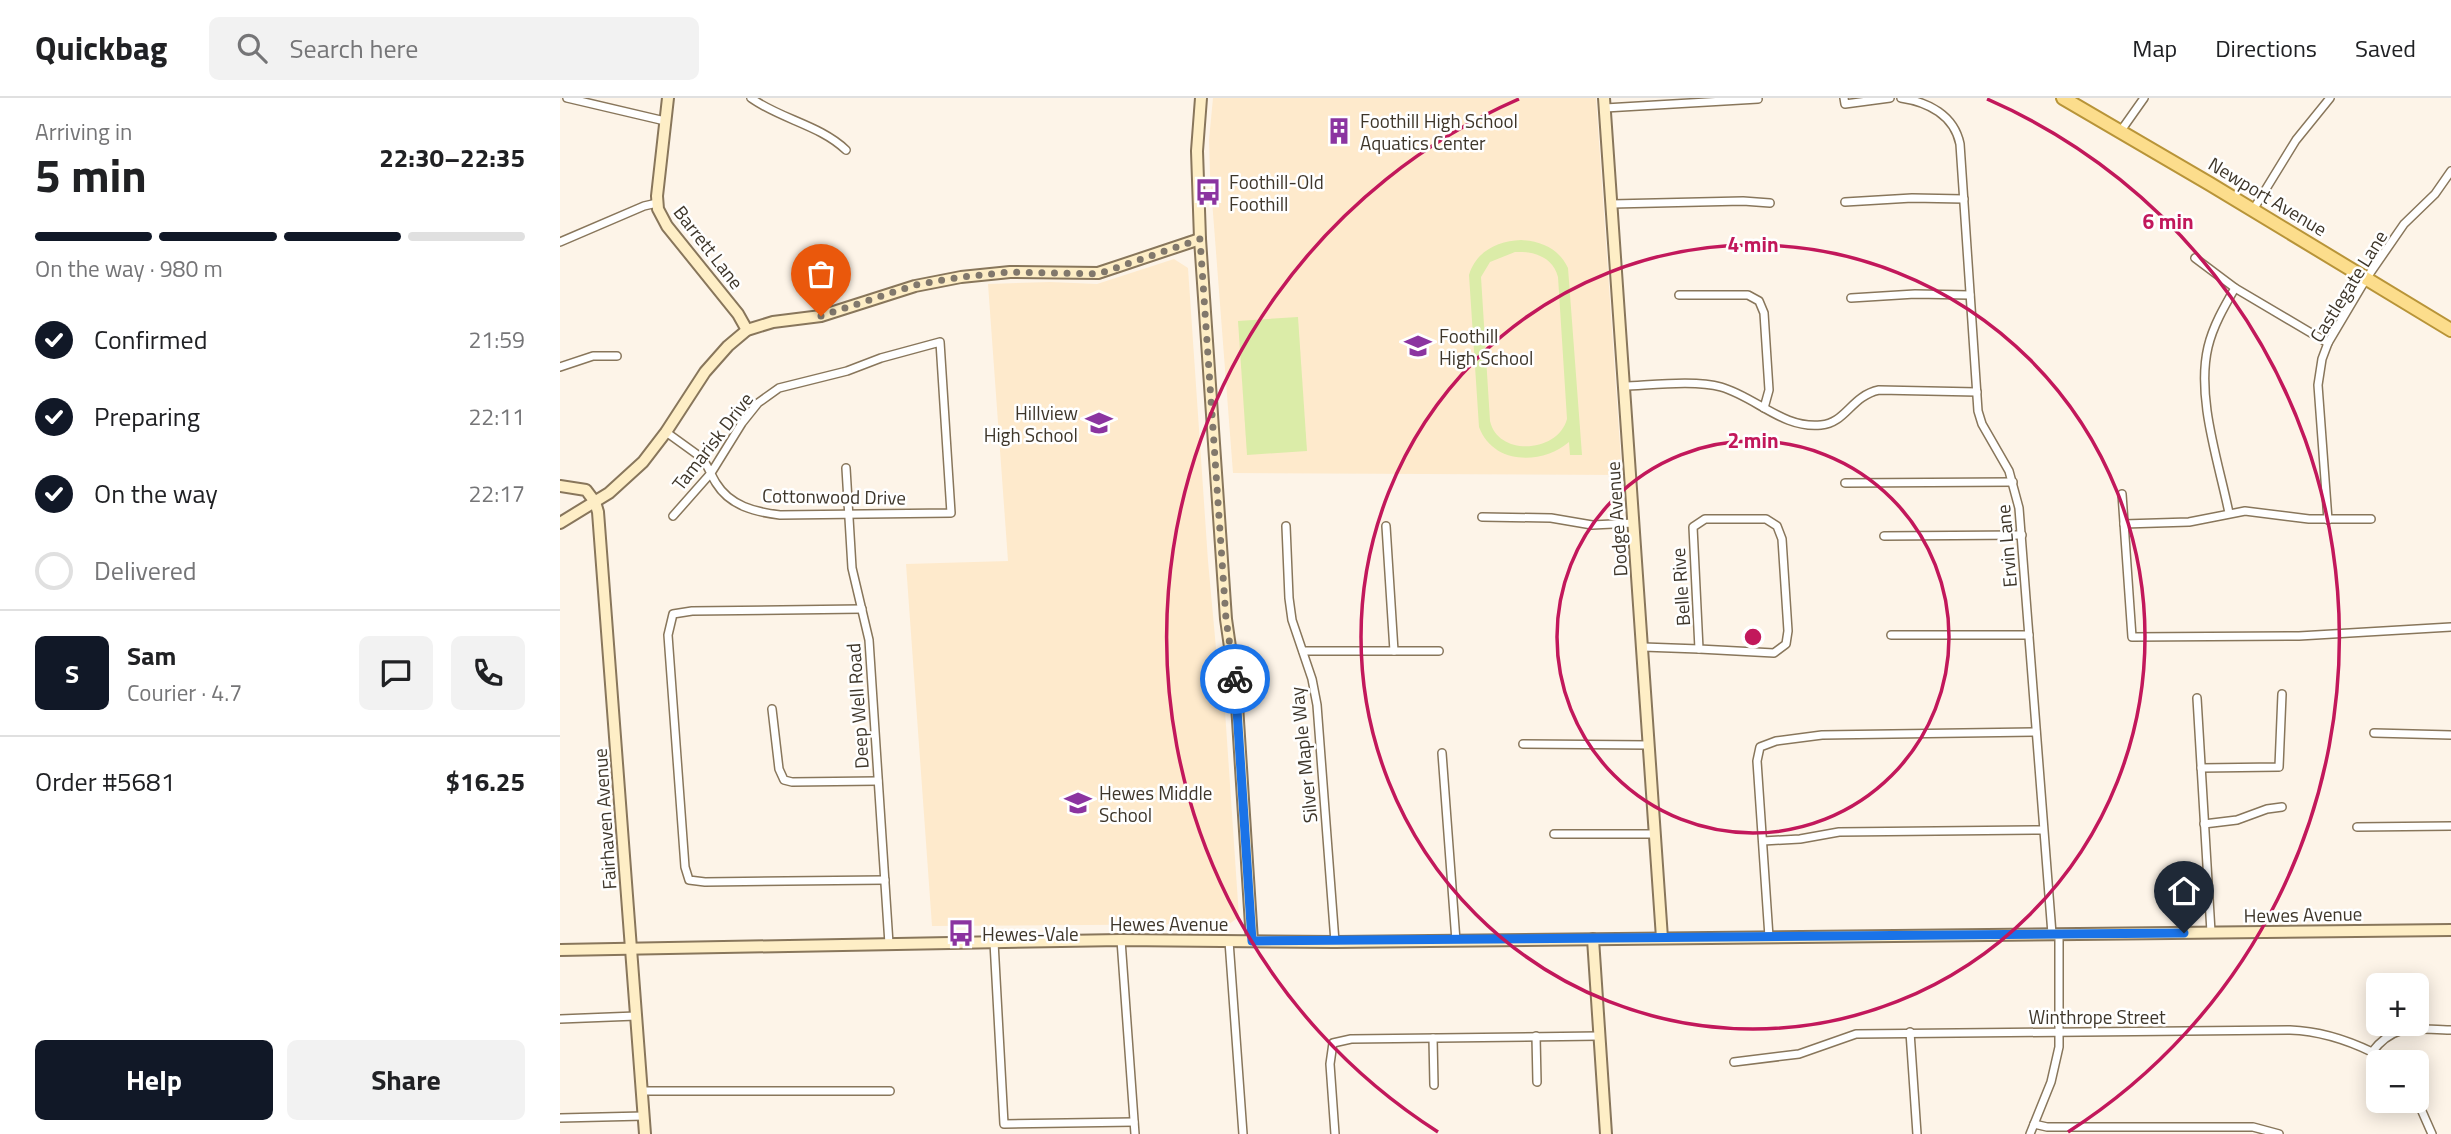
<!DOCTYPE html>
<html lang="en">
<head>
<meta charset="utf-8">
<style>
  :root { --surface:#fff; --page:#f2f2f2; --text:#202124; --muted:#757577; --line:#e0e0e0; --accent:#111827 }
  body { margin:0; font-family:"Titillium Web",sans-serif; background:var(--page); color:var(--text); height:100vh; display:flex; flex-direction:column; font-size:26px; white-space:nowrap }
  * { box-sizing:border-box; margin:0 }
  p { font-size:23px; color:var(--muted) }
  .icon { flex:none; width:38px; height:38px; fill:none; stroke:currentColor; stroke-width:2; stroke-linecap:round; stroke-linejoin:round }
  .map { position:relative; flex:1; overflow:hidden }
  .details { display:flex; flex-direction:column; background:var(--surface); width:560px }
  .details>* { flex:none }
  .tools { position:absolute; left:1806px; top:875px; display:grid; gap:14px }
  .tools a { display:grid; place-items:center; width:63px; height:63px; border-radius:10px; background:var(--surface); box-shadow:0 4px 18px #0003; font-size:35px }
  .pin { position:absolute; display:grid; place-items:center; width:60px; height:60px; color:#fff; margin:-72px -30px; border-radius:50% 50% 50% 0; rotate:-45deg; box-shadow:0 0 7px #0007 }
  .pin .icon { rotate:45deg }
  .courier { position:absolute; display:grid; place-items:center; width:70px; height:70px; margin:-35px; border:5px solid #1a73e8; border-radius:50%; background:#fff; color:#222; box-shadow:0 2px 9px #0007 }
  .head em { font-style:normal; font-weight:700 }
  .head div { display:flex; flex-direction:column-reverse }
  .head { display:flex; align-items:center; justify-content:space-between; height:119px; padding:0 35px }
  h1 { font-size:46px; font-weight:700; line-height:52px }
  .bar { display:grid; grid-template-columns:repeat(4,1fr); gap:10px 7px; align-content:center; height:84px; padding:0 35px }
  .bar i { height:9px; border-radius:5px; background:var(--line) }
  .bar .active { background:var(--accent) }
  .bar p { grid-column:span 4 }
  .line { display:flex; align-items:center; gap:18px; padding:0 35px; border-top:2px solid var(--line) }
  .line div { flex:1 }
  .round { display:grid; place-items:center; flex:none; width:74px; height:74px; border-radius:10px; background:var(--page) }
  ol { padding:0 35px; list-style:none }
  li { display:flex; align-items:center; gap:21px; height:77px }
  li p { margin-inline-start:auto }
  li .icon { padding:7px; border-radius:50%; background:var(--accent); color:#fff; stroke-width:4 }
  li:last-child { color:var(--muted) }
  li i { width:38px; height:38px; border:4px solid var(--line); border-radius:50% }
  .button { display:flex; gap:14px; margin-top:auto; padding:14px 35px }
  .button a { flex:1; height:80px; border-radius:10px; background:var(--accent); color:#fff; font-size:28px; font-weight:700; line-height:80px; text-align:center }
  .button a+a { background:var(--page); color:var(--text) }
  header { display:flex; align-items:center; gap:42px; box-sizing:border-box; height:98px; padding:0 35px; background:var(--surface); border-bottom:2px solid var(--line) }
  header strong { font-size:33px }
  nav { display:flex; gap:38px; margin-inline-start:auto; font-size:24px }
  .search { width:490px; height:63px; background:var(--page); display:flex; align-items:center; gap:18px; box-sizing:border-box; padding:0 24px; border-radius:10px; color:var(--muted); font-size:26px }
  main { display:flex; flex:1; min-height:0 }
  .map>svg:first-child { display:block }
  .built { fill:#feeacc }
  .green { fill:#dbeca8; fill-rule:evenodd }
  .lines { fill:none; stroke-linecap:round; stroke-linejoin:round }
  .street-casing { stroke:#88765b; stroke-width:10 }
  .secondary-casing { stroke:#88765b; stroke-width:14 }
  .primary-casing { stroke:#b89438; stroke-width:16 }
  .street { stroke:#fff; stroke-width:7 }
  .secondary { stroke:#feeec6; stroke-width:10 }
  .primary { stroke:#fcdd8c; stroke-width:12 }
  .done { stroke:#81786c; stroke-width:7; stroke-dasharray:0 12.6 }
  .route { stroke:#1a73e8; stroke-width:9 }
  .ring { fill:none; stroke:#c2185b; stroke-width:3.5 }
  .labels { text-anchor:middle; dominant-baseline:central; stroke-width:5; stroke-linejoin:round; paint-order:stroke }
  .poi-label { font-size:19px; fill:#3e362a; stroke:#fff; text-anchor:start }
  .street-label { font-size:19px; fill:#3e362a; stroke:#fff }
  .centre { fill:#c2185b; stroke:#fff; stroke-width:3.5 }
  .ring-label { font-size:21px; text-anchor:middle; font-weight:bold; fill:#c2185b; stroke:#fff; stroke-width:5; stroke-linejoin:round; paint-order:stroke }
</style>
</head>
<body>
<header>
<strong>Quickbag</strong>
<div class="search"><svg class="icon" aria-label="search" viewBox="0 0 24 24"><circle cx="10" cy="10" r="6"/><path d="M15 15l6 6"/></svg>Search here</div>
<nav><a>Map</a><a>Directions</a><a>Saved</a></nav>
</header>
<main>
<section class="details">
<div class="head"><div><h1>5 min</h1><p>Arriving in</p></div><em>22:30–22:35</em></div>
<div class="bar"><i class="active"></i><i class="active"></i><i class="active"></i><i></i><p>On the way · 980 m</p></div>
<ol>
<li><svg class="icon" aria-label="check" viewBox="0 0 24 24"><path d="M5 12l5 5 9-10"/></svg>Confirmed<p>21:59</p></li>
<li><svg class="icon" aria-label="check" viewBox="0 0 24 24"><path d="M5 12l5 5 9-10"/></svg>Preparing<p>22:11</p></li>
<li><svg class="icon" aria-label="check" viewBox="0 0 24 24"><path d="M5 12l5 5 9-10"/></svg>On the way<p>22:17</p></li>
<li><i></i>Delivered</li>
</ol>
<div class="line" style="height:126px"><b class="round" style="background:var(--accent);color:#fff">S</b><div><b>Sam</b><p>Courier · 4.7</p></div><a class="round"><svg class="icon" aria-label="chat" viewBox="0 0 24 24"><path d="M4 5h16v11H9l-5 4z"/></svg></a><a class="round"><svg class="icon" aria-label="phone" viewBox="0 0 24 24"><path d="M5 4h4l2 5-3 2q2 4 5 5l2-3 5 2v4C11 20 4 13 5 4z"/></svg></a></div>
<div class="line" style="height:91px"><div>Order #5681</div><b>$16.25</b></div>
<div class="button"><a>Help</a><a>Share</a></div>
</section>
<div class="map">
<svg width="1891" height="1036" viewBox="0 0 1891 1036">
  <rect width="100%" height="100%" fill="#fdf4e8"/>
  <g class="built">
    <polygon points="653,0 1036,0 1062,377 673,375 650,76 649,42"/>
    <polygon points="614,161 628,170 648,463 656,550 664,598 679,819 669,826 372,828 346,466 448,463 428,186 490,184 537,186"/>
  </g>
  <g class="green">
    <path d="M961,142C982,143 999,151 1008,170L1022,357H1010L1009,344C982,367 933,367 919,329L909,177C916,153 938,143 961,142ZM955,154C974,153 993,159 998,179L1007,321C998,355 938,359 930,323L921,179L930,164Z"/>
    <polygon points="738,219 747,353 687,357 678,223"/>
  </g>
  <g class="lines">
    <defs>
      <g id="street">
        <polyline points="7,0 105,23"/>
        <path d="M191,0C220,21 260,27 286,52"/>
        <polyline points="1284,0 1285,6 1330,0"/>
        <path d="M1341,0C1368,4 1394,17 1400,46L1418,313L1422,326L1449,373L1459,410L1492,836"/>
        <polyline points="1045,10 1198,1"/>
        <polyline points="1560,34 1584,0"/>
        <polyline points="1285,104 1352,100 1404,101"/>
        <polyline points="1052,106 1183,103 1210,105"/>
        <polyline points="1693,112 1736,42 1770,0"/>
        <polyline points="0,144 84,108 97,105"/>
        <polyline points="1635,160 1675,190 1768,245"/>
        <polyline points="1119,197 1188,197 1199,203 1204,215 1209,292 1204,310"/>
        <polyline points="1291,200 1355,196 1410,197"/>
        <polyline points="0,269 33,258 57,258"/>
        <path d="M1064,288C1092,287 1136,282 1161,289C1196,299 1223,331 1261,327C1286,325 1291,298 1319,292L1417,294"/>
        <path d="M106,334L142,360C148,368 151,377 156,385C170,408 195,414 220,417L391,415L380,244L321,260L287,273L219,290L198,305L182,325L151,375L113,418"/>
        <polyline points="286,370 292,470 309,542 329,846"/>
        <polyline points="1285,385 1453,384"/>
        <polyline points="1562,396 1572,539 1739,538 1891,529"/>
        <path d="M1669,415C1659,365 1636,300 1648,249C1653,228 1664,209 1675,190"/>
        <polyline points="922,419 991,420 1032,427 1074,425"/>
        <polygon points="1145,421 1206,421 1217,428 1222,441 1228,533 1226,546 1214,555 1139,551 1133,429"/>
        <polyline points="1768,422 1758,287 1762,261 1768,245 1806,181 1844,126 1875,96 1891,73"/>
        <polyline points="1564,426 1629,424 1685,413 1749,421 1811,421"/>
        <polyline points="726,428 729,500 732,522 752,581 757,607 775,844"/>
        <polyline points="826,428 834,553"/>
        <polyline points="1324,438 1462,437"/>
        <polyline points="302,511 132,513 113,516 108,537 125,769 129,782 145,784 325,782"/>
        <polyline points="1331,537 1469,537"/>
        <polyline points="1083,549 1139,551"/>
        <polyline points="743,553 879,553"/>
        <polyline points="1637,600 1651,834"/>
        <polyline points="212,611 219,671 224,682 232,684 318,683"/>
        <polyline points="1814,635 1891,637"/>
        <polyline points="963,646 1089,647"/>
        <polyline points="882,655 896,843"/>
        <polyline points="1641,670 1719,669 1722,596"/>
        <polyline points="1644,726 1677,722 1707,711 1722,709"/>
        <polyline points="1797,729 1891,728"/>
        <polyline points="994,736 1095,736"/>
        <polyline points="1203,743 1240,741 1279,734 1483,732"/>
        <polyline points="1209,839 1197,663 1200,649 1216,643 1262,637 1476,634"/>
        <polyline points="561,842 575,1036"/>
        <polyline points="669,843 683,1036"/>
        <polyline points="434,844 444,1026 574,1024"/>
        <polyline points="0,921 76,918"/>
        <polyline points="1350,934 1357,1036"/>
        <polyline points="976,938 977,984"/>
        <polyline points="873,940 874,987"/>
        <polyline points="1812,954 1826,964"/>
        <path d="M1174,964L1239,956L1296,936L1730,932C1760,933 1785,941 1812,954C1836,923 1855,932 1891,932"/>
        <polyline points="82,993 330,993"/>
        <polyline points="1857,1002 1872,1036"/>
        <polyline points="0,1020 84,1018"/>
        <polyline points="1474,1026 1487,1029 1693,1029 1719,1036"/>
        <polyline points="775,1036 770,966 773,945 791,941 1039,938"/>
        <polyline points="1470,1036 1491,984 1499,949 1499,836"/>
      </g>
      <g id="secondary">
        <polyline points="108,0 97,98 98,111 107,128 178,216 187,232"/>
        <polyline points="641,0 637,53 640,141 666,521 676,591 692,843"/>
        <polyline points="1044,0 1102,840"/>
        <polyline points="0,388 26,392 35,404 38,414 85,1036"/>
        <polyline points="0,425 49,395 83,364 106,334 145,274 168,248 187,232 213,224 261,218 355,188 401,179 450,174 538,175 640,141"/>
        <polyline points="1033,841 1046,1036"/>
        <polyline points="0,852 561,842 775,844 1891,832"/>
      </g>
      <polyline id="primary" points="1503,0 1650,86 1891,232"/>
    </defs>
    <use href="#street" class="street-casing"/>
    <use href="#secondary" class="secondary-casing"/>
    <use href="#primary" class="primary-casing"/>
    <use href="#street" class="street"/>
    <use href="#secondary" class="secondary"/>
    <use href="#primary" class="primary"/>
  </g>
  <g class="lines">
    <polyline class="done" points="261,218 355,187 401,179 450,174 538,176 640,141 666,521 675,581"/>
    <polyline class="route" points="675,581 692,843 1624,835"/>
  </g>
  <g class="ring">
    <circle cx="1193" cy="539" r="196"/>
    <circle cx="1193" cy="539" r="392"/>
    <path d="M878 1034A587 587 0 0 1 959 1M1427 1A587 587 0 0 1 1508 1034"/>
  </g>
  <defs>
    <symbol id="building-bare" viewBox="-9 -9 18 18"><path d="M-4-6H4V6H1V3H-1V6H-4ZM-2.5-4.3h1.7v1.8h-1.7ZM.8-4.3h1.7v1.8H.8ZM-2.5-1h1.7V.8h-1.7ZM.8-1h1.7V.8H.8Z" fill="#8b34a0" stroke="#fff" stroke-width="2.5" paint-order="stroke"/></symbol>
    <symbol id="bus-bare" viewBox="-9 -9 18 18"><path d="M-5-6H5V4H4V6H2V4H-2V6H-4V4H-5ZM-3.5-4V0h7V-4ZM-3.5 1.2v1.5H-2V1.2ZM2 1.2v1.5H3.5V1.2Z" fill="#8b34a0" stroke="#fff" stroke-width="2.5" paint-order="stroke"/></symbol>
    <symbol id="school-bare" viewBox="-9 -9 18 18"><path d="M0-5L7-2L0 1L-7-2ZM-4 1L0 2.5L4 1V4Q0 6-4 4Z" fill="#8b34a0" stroke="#fff" stroke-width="2.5" paint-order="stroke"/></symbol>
  </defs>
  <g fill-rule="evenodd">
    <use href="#building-bare" x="760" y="14" width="38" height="38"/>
    <use href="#bus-bare" x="629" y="75" width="38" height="38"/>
    <use href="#school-bare" x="839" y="229" width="38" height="38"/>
    <use href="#school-bare" x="520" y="306" width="38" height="38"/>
    <use href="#school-bare" x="499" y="686" width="38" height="38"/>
    <use href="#bus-bare" x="382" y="816" width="38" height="38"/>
  </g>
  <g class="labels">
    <g class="poi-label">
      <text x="800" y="22">Foothill High School<tspan x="800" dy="22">Aquatics Center</tspan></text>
      <text x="669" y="83">Foothill-Old<tspan x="669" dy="22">Foothill</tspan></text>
      <text x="879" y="237">Foothill<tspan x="879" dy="22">High School</tspan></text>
      <text x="518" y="314" text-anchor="end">Hillview<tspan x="518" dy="22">High School</tspan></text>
      <text x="539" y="694">Hewes Middle<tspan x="539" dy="22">School</tspan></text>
      <text x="422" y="835">Hewes-Vale</text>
    </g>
    <g class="street-label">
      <text transform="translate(1708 98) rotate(31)">Newport Avenue</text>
      <text transform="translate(149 149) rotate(52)">Barrett Lane</text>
      <text transform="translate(1788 188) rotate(-58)">Castlegate Lane</text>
      <text transform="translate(152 343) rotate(-52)">Tamarisk Drive</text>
      <text transform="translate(274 398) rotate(1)">Cottonwood Drive</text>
      <text transform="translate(1056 421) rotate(-94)">Dodge Avenue</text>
      <text transform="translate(1446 448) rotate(-95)">Ervin Lane</text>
      <text transform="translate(1120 489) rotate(-94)">Belle Rive</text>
      <text transform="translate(297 608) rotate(-94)">Deep Well Road</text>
      <text transform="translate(743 657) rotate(-96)">Silver Maple Way</text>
      <text transform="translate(44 721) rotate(-94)">Fairhaven Avenue</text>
      <text transform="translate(1743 816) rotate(-1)">Hewes Avenue</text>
      <text x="609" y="825">Hewes Avenue</text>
      <text x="1537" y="918">Winthrope Street</text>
    </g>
  </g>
  <circle cx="1193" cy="539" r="10" class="centre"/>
  <g class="ring-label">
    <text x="1608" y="131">6 min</text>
    <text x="1193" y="154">4 min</text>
    <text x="1193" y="350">2 min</text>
  </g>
</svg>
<div class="tools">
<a>+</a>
<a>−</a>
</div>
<div class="pin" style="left:261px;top:218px;background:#ea580c"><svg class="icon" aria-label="bag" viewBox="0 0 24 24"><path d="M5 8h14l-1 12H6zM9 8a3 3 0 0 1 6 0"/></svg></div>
<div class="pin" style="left:1624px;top:835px;background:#1f2937"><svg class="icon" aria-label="home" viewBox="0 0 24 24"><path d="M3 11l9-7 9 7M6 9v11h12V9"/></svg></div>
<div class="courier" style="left:675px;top:581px"><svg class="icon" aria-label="bike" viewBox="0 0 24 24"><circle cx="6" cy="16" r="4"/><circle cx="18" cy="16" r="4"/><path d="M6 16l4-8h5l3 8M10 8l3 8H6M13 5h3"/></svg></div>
</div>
</main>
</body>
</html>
